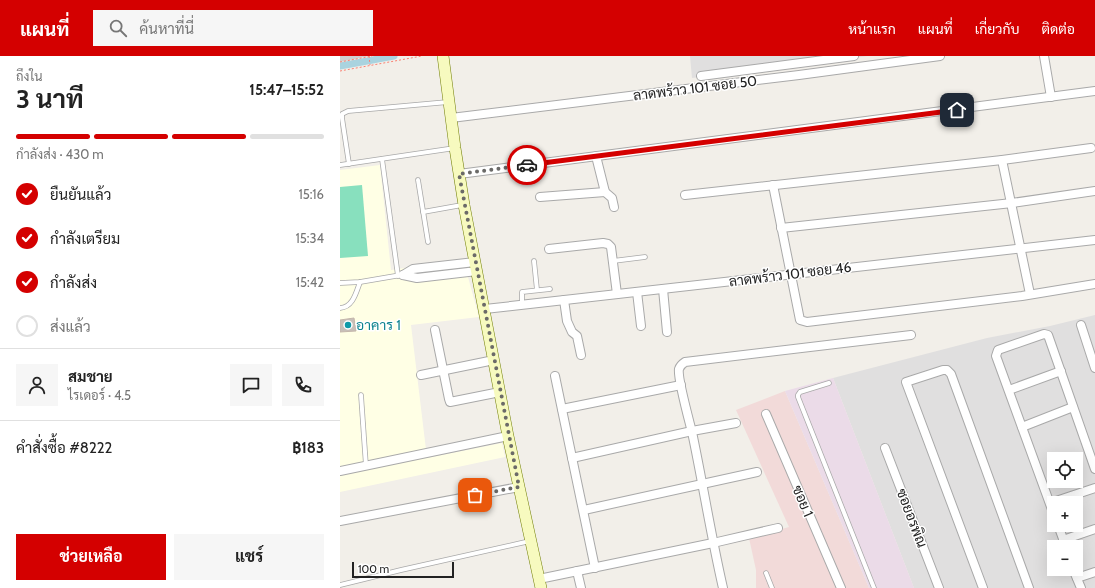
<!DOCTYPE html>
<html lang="th">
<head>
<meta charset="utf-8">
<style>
  :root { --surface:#fff; --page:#f6f6f6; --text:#222; --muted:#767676; --line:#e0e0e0; --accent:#d40000 }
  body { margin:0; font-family:Cabin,Sarabun,sans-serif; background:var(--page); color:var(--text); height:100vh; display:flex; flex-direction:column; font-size:15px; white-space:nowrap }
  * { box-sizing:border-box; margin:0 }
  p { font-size:13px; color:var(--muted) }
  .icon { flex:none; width:22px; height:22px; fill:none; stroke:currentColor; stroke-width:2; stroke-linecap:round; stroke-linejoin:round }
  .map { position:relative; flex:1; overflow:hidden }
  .sheet { display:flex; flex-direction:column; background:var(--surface); width:340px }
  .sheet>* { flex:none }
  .buttons { position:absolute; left:707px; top:396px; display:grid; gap:8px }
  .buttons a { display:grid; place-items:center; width:36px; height:36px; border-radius:0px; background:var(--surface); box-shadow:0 4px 16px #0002; font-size:20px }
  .scale { position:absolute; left:12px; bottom:10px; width:102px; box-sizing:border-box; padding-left:4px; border:2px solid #222; border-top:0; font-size:11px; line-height:14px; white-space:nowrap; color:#222; -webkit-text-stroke:3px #fff; paint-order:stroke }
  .pin { position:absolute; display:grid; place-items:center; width:34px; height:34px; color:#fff; margin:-17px; border-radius:8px; box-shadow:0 2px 6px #0006 }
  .courier { position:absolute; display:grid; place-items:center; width:40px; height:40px; margin:-20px; border:3px solid #d40000; border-radius:50%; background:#fff; color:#222; box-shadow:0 1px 5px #0007 }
  .headline em { font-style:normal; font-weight:700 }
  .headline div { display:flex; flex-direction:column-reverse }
  .headline { display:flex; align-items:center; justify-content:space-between; height:68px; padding:0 16px }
  h1 { font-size:26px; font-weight:700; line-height:30px }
  .bar { display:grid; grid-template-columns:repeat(4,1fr); gap:6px 4px; align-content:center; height:48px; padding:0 16px }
  .bar i { height:5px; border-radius:3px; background:var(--line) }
  .bar .active { background:var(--accent) }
  .bar p { grid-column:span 4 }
  .line { display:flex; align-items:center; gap:10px; padding:0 16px; border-top:1px solid var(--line) }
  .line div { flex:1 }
  .round { display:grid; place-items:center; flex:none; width:42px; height:42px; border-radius:0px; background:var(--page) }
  ol { padding:0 16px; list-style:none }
  li { display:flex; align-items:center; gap:12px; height:44px }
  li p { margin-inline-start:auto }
  li .icon { padding:4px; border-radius:50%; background:var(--accent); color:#fff; stroke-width:4 }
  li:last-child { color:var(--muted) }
  li i { width:22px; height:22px; border:2px solid var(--line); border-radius:50% }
  .action { display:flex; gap:8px; margin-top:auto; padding:8px 16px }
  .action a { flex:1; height:46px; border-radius:0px; background:var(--accent); color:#fff; font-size:16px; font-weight:700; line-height:46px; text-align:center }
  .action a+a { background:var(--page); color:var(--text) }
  header { display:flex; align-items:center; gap:24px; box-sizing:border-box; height:56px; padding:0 20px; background:var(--accent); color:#fff }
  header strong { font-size:19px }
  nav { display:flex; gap:22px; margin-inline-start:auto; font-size:14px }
  .search { width:280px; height:36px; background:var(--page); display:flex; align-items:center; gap:10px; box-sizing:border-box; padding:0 14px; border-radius:0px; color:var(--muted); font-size:15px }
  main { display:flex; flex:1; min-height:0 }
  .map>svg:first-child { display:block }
  .residential { fill:#e0dfdf; fill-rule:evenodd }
  .commercial { fill:#f2dad9 }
  .industrial { fill:#ebdbe8 }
  .education { fill:#ffffe5 }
  .religious { fill:#d0d0d0 }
  .pitch { fill:#88e0be }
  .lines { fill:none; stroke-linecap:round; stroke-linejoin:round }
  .canal { stroke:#aad3df; stroke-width:7 }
  .building { fill:#c7bfb8; stroke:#c4b6ab }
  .lane-casing { stroke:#a9a9a9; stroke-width:5.5 }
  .street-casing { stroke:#a9a9a9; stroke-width:10 }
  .secondary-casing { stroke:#707d05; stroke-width:12 }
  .path { stroke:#fa8072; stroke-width:1; stroke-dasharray:2 2; stroke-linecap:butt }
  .lane { stroke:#fff; stroke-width:4 }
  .street { stroke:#fff; stroke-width:8 }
  .secondary { stroke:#f7fabf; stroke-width:11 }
  .done { stroke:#6b6a68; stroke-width:4; stroke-dasharray:0 7.2 }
  .route { stroke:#d40000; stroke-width:5 }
  .culture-dot { fill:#0f9aa8; stroke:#fff; stroke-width:1.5 }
  .labels { text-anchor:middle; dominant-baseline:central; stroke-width:3; stroke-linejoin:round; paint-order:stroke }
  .street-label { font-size:14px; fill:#222; stroke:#fff }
  .culture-label { font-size:14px; fill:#0d838f; stroke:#fff; text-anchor:start }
</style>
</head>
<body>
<header>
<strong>แผนที่</strong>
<div class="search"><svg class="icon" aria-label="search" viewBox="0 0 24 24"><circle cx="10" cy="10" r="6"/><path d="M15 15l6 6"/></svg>ค้นหาที่นี่</div>
<nav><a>หน้าแรก</a><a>แผนที่</a><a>เกี่ยวกับ</a><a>ติดต่อ</a></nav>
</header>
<main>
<section class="sheet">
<div class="headline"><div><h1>3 นาที</h1><p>ถึงใน</p></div><em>15:47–15:52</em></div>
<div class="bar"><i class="active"></i><i class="active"></i><i class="active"></i><i></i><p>กำลังส่ง · 430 m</p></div>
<ol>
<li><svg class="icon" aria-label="check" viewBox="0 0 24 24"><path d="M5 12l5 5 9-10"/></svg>ยืนยันแล้ว<p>15:16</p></li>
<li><svg class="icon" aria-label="check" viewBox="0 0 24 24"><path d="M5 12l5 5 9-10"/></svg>กำลังเตรียม<p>15:34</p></li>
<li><svg class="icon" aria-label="check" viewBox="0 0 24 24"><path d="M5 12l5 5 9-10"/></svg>กำลังส่ง<p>15:42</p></li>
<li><i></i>ส่งแล้ว</li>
</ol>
<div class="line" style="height:72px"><a class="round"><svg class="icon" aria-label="person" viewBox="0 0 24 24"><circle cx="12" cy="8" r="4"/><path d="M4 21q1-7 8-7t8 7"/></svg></a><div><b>สมชาย</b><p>ไรเดอร์ · 4.5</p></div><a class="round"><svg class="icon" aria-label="chat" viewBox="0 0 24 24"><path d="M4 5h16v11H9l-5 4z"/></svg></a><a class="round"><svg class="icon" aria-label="phone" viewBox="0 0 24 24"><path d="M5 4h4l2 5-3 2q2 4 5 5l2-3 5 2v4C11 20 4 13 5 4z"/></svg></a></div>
<div class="line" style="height:52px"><div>คำสั่งซื้อ #8222</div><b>฿183</b></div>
<div class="action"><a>ช่วยเหลือ</a><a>แชร์</a></div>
</section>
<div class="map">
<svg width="755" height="532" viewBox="0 0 755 532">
  <rect width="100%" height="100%" fill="#f2efe9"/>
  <g class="residential">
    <polygon points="350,0 528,0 352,22"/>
    <path d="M755,259V532H574L493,322L647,282L710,270ZM714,403H736V425H714ZM714,447H736V469H714ZM714,491H736V513H714Z"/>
  </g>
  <polygon class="commercial" points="445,335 529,532 416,532 416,514 409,482 449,471 396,354"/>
  <polygon class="industrial" points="493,322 574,532 529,532 445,335"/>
  <polygon class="education" points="40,109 51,214 123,203 139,261 71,269 87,402 162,387 165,401 0,436 0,114"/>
  <polygon class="religious" points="0,0 29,0 0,6"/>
  <polygon class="pitch" points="22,129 28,200 0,202 0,131"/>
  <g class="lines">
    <polyline class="canal" points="0,10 54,0"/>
  </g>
  <polygon class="building" points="14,262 16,275 0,276 0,264"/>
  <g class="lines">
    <defs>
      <g id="lane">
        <polyline points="42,103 58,220"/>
        <polyline points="9,108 2,62 2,58 8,55 108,46"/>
        <polyline points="0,109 115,92"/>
        <polyline points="78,124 88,186"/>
        <polyline points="83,156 122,149"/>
        <polyline points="194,205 197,234"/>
        <polyline points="273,205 305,201"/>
        <polyline points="0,227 20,226 61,219"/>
        <polyline points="182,249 182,236 210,233"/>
        <path d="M0,252C13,251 16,237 20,226"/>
        <polyline points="489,327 460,336 458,339 458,341 534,532"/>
        <polyline points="21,339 26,410"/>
        <polyline points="426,517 432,532"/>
        <polyline points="0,529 61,514 190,485"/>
      </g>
      <g id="street">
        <polyline points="704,0 711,41"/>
        <polyline points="361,20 514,0"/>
        <polyline points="111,62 459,19 600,0"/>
        <polyline points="256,100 265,136 272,142 274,151"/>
        <polyline points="662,104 690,238"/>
        <polyline points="119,118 755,35"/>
        <polyline points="433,129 460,264 467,266 682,240 755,228"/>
        <polyline points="345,139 662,104 751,92"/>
        <polyline points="200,141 265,136"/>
        <polyline points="441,172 672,147 755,135"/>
        <polyline points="209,193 263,187 268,188 271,191 277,238"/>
        <polyline points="63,219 77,222 137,215"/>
        <polyline points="63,219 73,213 135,206"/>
        <polyline points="323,233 327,276"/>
        <polyline points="297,236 301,270"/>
        <polyline points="224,244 227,265 232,276 237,280 241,299"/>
        <polyline points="145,253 755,184"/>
        <polyline points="741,269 755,312"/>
        <polyline points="95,274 109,343 110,346 160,336"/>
        <polyline points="81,319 154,304"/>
        <polyline points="215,320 255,512"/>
        <polyline points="669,334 721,315"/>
        <polyline points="222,353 341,329"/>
        <polyline points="426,358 501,532"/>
        <polyline points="682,371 733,351"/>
        <polyline points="545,392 599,532"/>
        <polyline points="232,402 352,375 396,367"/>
        <polyline points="0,415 168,380"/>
        <polyline points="710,447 755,432"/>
        <polyline points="244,454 417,416"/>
        <polyline points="714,459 656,300 658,294 704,278 708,279 755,413"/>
        <polyline points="0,465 179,431"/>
        <polyline points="718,469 726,491"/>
        <polyline points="723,484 755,473"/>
        <polyline points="733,513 741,532"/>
        <polyline points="237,515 241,532"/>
        <polyline points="737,522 755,516"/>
        <polyline points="199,523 373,487 438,472"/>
        <path d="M383,532C371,480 363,428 352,376C349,364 337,321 339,313C340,310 342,308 345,306L571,279"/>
        <polyline points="643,532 566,326 603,314 607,314 611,318 689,532"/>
      </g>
      <polyline id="secondary" points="103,0 115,92 124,149 168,380 201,532"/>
    </defs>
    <use href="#lane" class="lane-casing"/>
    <use href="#street" class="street-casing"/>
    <use href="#secondary" class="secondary-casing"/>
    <g class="path">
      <polyline points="29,0 30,9"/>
      <polyline points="0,6 32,0"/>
      <polyline points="0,15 82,0"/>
    </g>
    <use href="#lane" class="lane"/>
    <use href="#street" class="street"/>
    <use href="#secondary" class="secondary"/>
  </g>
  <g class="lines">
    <polyline class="done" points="135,439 179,431 119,118 187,109"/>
    <polyline class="route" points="187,109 617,54"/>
  </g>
  <circle class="culture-dot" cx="8" cy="269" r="4"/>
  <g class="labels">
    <g class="street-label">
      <text transform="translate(355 32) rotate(-7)">ลาดพร้าว 101 ซอย 50</text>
      <text transform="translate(450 218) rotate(-7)">ลาดพร้าว 101 ซอย 46</text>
      <text transform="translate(463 445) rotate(67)">ซอย 1</text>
      <text transform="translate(572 462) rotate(69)">ซอยอรพิณ</text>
    </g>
    <g class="culture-label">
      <text x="16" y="269">อาคาร 1</text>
    </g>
  </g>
</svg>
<div class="buttons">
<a><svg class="icon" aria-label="locate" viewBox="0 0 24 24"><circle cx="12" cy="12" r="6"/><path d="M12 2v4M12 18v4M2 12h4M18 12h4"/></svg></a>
<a>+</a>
<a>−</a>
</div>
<div class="scale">100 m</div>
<div class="pin" style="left:135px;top:439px;background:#ea580c"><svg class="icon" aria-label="bag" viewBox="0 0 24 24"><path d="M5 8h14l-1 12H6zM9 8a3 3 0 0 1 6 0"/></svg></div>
<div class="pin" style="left:617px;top:54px;background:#1f2937"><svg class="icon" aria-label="home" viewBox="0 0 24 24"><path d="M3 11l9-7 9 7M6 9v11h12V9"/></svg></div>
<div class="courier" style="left:187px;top:109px"><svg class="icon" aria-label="car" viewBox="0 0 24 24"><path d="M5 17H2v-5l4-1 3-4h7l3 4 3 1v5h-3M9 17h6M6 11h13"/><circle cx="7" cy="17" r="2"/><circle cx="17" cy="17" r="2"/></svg></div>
</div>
</main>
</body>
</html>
